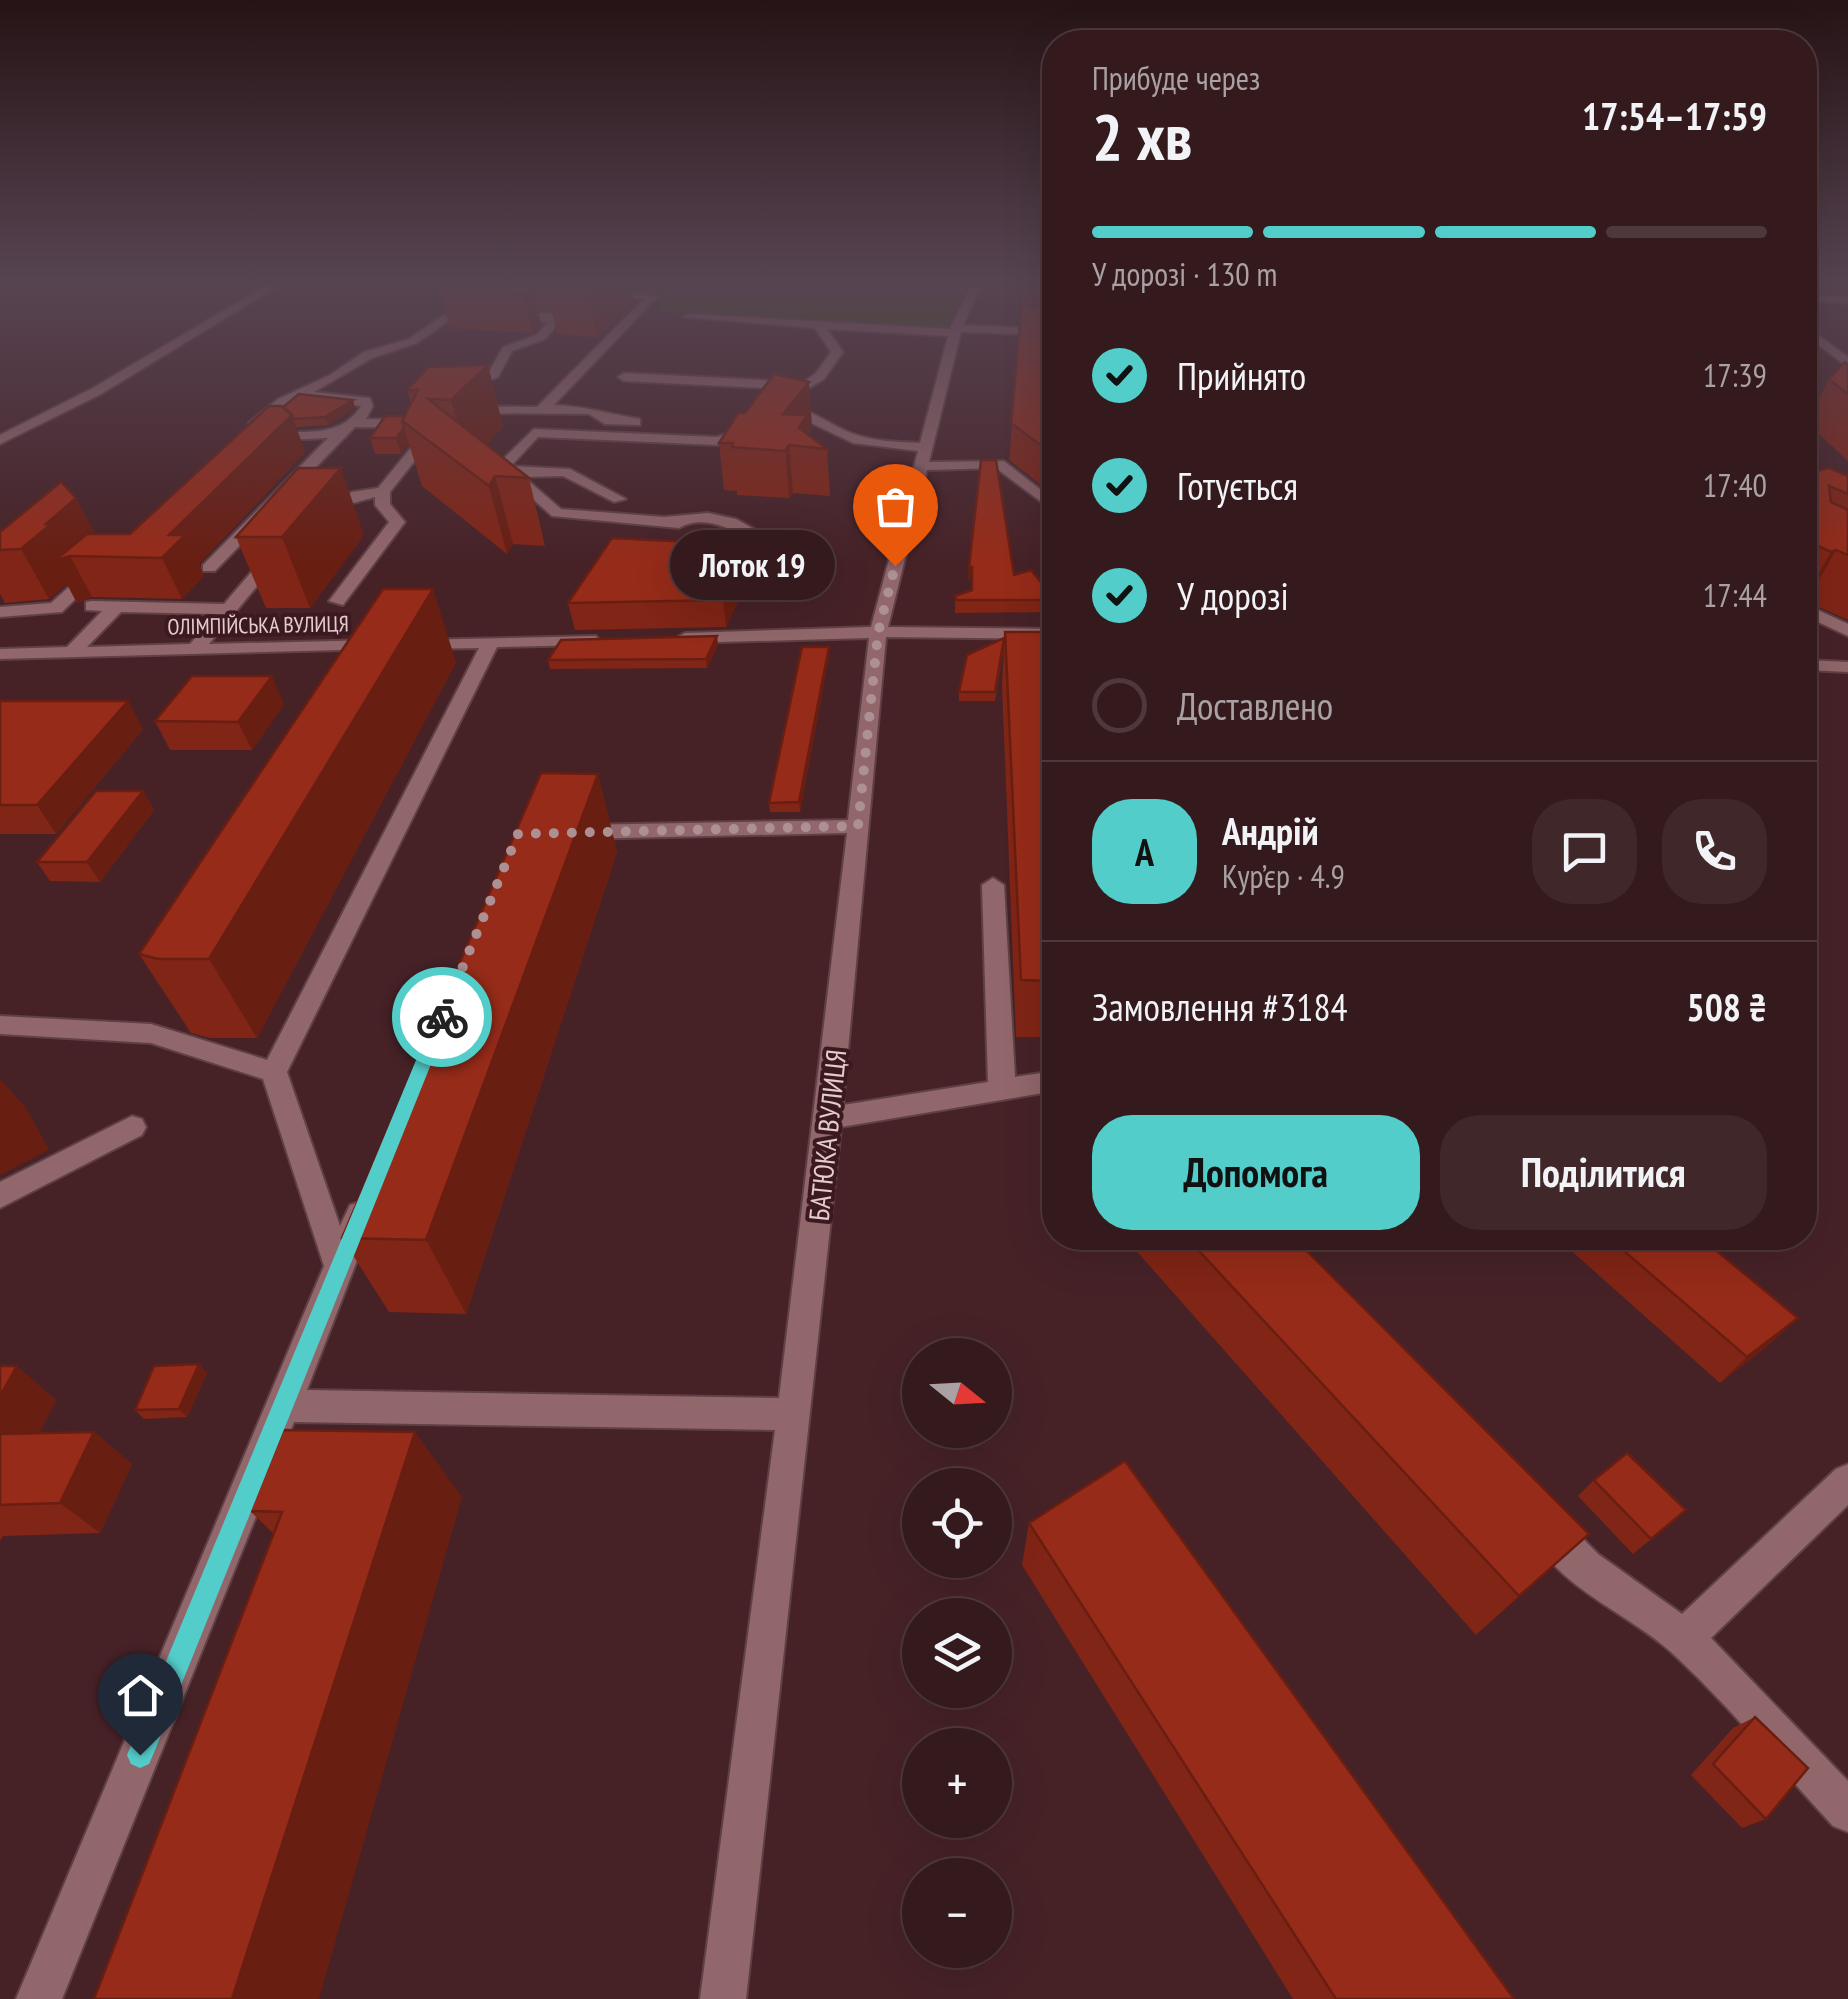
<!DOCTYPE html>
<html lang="uk">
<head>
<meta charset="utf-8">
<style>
  :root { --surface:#341a1d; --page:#3f272a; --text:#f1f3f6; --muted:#a9a1a4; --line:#4e383b; --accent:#53cdc9 }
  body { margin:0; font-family:"PT Sans Narrow",sans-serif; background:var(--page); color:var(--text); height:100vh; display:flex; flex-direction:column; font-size:38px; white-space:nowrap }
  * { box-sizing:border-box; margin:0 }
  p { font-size:32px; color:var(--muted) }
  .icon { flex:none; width:55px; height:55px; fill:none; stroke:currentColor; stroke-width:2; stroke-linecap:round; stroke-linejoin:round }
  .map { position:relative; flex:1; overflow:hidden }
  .sheet { position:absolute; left:1042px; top:30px; width:775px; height:1220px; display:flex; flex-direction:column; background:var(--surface); border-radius:40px; box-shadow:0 10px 40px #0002,0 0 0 2px var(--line) }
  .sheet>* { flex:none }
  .needle { width:65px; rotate:108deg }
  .tools { position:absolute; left:902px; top:1338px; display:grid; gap:20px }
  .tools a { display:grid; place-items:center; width:110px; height:110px; border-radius:50%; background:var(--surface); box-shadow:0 10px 40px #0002,0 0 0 2px var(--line); font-size:50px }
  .pin { position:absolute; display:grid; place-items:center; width:85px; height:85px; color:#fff; margin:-102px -42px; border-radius:50% 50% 50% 0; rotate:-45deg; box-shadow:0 0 10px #0007 }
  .pin .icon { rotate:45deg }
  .courier { position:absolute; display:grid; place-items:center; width:100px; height:100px; margin:-50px; border:8px solid #53cdc9; border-radius:50%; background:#fff; color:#222; box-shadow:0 2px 12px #0007 }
  .bubble { position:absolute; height:70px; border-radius:35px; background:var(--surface); box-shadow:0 10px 40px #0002,0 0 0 2px var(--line); font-size:32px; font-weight:700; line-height:70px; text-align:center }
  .summary em { font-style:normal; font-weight:700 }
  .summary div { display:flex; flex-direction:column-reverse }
  .summary { display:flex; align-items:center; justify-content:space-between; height:170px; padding:0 50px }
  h1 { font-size:65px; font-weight:700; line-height:75px }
  .bar { display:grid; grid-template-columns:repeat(4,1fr); gap:15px 10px; align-content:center; height:120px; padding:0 50px }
  .bar i { height:12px; border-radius:8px; background:var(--line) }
  .bar .active { background:var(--accent) }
  .bar p { grid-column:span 4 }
  .line { display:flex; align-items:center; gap:25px; padding:0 50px; border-top:2px solid var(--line) }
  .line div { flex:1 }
  .round { display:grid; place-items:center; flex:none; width:105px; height:105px; border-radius:40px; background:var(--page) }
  ol { padding:0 50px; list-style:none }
  li { display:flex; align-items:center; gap:30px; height:110px }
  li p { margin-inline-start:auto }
  li .icon { padding:10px; border-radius:50%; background:var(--accent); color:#111; stroke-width:4 }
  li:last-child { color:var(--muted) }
  li i { width:55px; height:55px; border:5px solid var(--line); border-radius:50% }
  .cta { display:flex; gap:20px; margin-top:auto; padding:20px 50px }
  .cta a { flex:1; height:115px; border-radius:40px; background:var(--accent); color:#111; font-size:40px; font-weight:700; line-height:115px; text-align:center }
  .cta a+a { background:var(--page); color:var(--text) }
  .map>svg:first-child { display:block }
  .green { fill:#2e4c0d }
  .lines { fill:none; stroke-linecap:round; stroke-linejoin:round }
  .minor-casing { stroke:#5f4045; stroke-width:4 }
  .minor { fill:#91676b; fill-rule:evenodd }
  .wall { fill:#812516 }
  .shaded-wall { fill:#691e12 }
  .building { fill:#962b19; stroke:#691e12; stroke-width:2.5 }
  .route { fill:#53cdc9 }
  .done { stroke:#ad9094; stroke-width:10; stroke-dasharray:0 18 }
  .labels { text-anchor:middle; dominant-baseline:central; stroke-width:8; stroke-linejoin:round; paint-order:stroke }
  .far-street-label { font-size:22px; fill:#e4ccce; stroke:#3b191e }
  .street-label { font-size:28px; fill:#e4ccce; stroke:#3b191e }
</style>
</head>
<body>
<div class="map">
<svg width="1848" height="1999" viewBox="0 0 1848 1999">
  <rect width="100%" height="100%" fill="#462227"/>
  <polygon class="green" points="635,282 968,282 946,330 663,312 656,292 663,285"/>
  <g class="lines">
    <defs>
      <g id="minor">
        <polygon points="272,282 284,282 101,394 0,444 0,435 93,388"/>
        <path d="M973,282H983L963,325L1055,329V335L961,332L929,462L1004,461L1055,501V512L996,468L927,470L888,627L1055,629V639L886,637L843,1105L988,1082L982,885L993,878L1004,885L1015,1077L1055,1071V1091L841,1127L746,1999H700L775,1430L294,1422L62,1999H16L324,1266L263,1079L151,1043L0,1034V1016L151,1024L267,1060L479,648L420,649L414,648V640L596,636L599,640L590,645L497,647L287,1072L340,1226L350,1205L360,1202L370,1205L375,1214L307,1390L779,1398L847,833L581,839L570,832L581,825L848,820L869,638L685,643L676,638L685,633L871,627L918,451L853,443L801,418L777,414L740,438L717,445L538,437L511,466L570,469L626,499L614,502L563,476L524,477L561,509L664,517L708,513L736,519L754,529L757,532L749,537C724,527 703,515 679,528L552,516L496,466L534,429L717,437C740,431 753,408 779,406C806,404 827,424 851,433C872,441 897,442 920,443L948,336L827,329L843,352L824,379L806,390L624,381L618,377L624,373L804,382L816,373L831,352L815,328L683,317L689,314L950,329Z"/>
        <path d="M597,290L657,297L554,405C585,406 609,414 640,419V425L605,424L589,414L460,413L459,410L465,406L537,407L644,299L601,295Z"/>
        <polygon points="1805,295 1848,297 1848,303 1805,301"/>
        <path d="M569,313L573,318L555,327L545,339L512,351L498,377L467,391L457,388L489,372L503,347L537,335L548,322L450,320L417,343L372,358L314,392L370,398L373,406L366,419L437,420L444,424L390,492V504L405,522L343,605L329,601L389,522L375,505V497L321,512L314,508L352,492L378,488L427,428L355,427L215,571H203V565L328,438L264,441L259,440V434C296,428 339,442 361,406L301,398L259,429H249V423L278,399L330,375L364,352L409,339L444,315Z"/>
        <polygon points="1805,326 1848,357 1848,367 1805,335"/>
        <path d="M276,548L282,550V556L209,644L375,640L381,641V649L0,659V649L67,647L102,611L86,610V602L92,601L224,604L270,550ZM121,612L216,614L190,644L87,647Z"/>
        <polygon points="90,568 104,571 62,612 0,617 0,607 51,603"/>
        <polygon points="1805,604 1848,624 1848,636 1805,616"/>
        <polygon points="1805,660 1848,662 1848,672 1805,670"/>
        <polygon points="132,1116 142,1119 146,1127 142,1135 0,1208 0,1182"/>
        <path d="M1848,1464V1505L1711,1638L1848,1781V1832L1833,1826C1780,1769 1729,1705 1671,1652C1627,1612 1553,1586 1529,1528L1534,1515L1547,1510L1560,1515L1598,1554L1682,1614L1836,1469Z"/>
      </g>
    </defs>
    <use href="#minor" class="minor-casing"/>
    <use href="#minor" class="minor"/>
  </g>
  <g class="wall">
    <polygon points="468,282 631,282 635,303 597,337 557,334 552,312 538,311 541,325 532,333 450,328 440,289 469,283"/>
    <polygon points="1022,282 1055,282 1055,496 1009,460 1020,324"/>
    <polygon points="488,365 503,427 486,445 529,478 545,546 513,544 507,554 422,486 409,444 401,454 375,454 370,438 405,416 411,404 407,390"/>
    <polygon points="1848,365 1848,461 1807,423 1829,379"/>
    <polygon points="283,407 355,407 328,425 296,427 305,452 199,564 204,576 182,599 92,597 77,603 67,584 49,599 5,603 0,594 0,532 130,534"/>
    <polygon points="812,427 808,434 827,449 830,496 793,493 789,498 737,495 737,491 724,490 719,443"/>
    <polygon points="1805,474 1848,476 1848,620 1805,601"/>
    <polygon points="364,535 310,608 266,608 236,537"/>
    <polygon points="749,545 752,571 726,627 575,630 568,603"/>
    <polygon points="969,567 1014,575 1055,598 1055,612 955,613 955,596 972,590 972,579 968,580"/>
    <polygon points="1005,632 1055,632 1055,1037 1016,1037 1002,685"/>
    <polygon points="718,645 707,668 550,669 548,660"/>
    <polygon points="829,647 829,656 800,812 770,812 769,803"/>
    <polygon points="1004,647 995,701 959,701 959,692"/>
    <polygon points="456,662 257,1038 210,1038 191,1033 139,954"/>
    <polygon points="0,701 143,729 56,834 0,834"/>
    <polygon points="284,704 252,750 170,750 155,721"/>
    <polygon points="598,774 617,852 466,1314 389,1312 342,1238"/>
    <polygon points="143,791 154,810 100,882 50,881 37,862"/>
    <polygon points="1055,1096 1055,1158 1048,1150"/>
    <polygon points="1125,1238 1294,1238 1589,1534 1476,1635"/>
    <polygon points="1557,1238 1701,1238 1770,1344 1720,1383"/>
    <polygon points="199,1364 207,1373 187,1417 144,1419 135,1410"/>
    <polygon points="0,1366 56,1400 39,1433 94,1432 132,1464 100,1533 3,1536 0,1541"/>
    <polygon points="1594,1480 1686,1510 1633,1554 1578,1496"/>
    <polygon points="462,1497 274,1534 250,1511"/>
    <polygon points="1029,1523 1514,1999 1293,1999 1022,1565"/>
    <polygon points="1755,1717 1766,1819 1742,1828 1691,1775 1733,1728"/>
  </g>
  <g class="shaded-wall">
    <polygon points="587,282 631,282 635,303 597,337"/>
    <polygon points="532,286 541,325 532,333 523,293"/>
    <polygon points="488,365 503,427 468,464 451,400"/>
    <polygon points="809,382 812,427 808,432 809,447 789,445 793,493 789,498 783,414"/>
    <polygon points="353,400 355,407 328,425 325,417"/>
    <polygon points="292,415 305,452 199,564 204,576 182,599 162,558 169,535"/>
    <polygon points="404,428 409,444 401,454 396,438"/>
    <polygon points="341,468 364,535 310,608 282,537"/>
    <polygon points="495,476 513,544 507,554 489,486"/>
    <polygon points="76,498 102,547 70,556 92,597 77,603 67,584 49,599 21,549"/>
    <polygon points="749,545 752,571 726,627 723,600"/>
    <polygon points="1836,550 1807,601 1805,601 1805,597 1831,552"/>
    <polygon points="969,567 972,567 972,579 968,580"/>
    <polygon points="433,589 456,662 257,1038 209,959"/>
    <polygon points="717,636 718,645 707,668 706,659"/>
    <polygon points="829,647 829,656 800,812 799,802"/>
    <polygon points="272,676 284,704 252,750 238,722"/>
    <polygon points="128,701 143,729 56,834 37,805"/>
    <polygon points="598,774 617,852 466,1314 426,1240"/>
    <polygon points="143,791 154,810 100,882 87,862"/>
    <polygon points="0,1079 26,1108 49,1150 0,1175"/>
    <polygon points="1798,1318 1770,1344 1720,1383 1747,1357"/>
    <polygon points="199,1364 207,1373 187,1417 179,1409"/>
    <polygon points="17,1366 56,1400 22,1466 0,1450 0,1396"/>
    <polygon points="94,1432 132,1464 100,1533 60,1503"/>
    <polygon points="415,1432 462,1497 319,1999 232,1999"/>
    <polygon points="1589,1534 1543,1576 1476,1635 1519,1596"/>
  </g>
  <g class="building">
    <polygon points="1022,282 1055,282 1055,293 1022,292"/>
    <polygon points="449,283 532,286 523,293 440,289"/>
    <polygon points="1022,305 1055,306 1055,456 1011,423"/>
    <polygon points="1845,362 1848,365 1848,394 1829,379"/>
    <polygon points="488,365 451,400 428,399 529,478 495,476 489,486 402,421 418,390 407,390 429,367"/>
    <polygon points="774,374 809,382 783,414 807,415 799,428 827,449 789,445 785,451 732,447 733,443 719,443 738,413 745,413"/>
    <polygon points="299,394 353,400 325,417 293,419 292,415 283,407"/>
    <polygon points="269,406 281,406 292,415 169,535 185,535 162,558 70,556 54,561 87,534 130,534"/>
    <polygon points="385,416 405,416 402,421 404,428 396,438 370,438"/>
    <polygon points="981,460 996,460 1014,575 1031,570 1055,600 956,600 955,596 972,590 972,567 969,567"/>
    <polygon points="298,468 341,468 282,537 236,537"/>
    <polygon points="1829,468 1848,476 1848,494 1829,486 1831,502 1848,510 1848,555 1836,550 1831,552 1805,540 1805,474"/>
    <polygon points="61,482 76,498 46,524 51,524 21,549 0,550 0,532"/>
    <polygon points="612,538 749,545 723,600 568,603"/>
    <polygon points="383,589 433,589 209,959 158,959 139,954"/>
    <polygon points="1005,632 1055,632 1055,981 1021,980"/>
    <polygon points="717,636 706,659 548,660 561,640"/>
    <polygon points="1004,638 995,692 959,692 967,655"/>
    <polygon points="802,647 829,647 799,802 769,803"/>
    <polygon points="192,676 272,676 238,722 155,721"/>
    <polygon points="0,701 128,701 37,805 0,805"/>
    <polygon points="541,773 598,774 426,1240 342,1238"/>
    <polygon points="96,791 143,791 87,862 37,862"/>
    <polygon points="1187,1238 1294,1238 1589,1534 1519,1596"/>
    <polygon points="1609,1238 1701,1238 1798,1318 1747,1357"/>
    <polygon points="199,1364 179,1409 135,1410 154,1366"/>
    <polygon points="0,1366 17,1366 0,1396"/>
    <polygon points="283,1430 415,1432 232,1999 94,1999 282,1512 250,1511"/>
    <polygon points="94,1432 60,1503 0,1505 0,1434"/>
    <polygon points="1627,1453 1686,1510 1651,1539 1594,1480"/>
    <polygon points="1125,1461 1514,1999 1336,1999 1029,1523"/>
    <polygon points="1755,1717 1808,1768 1766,1819 1713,1764"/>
  </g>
  <linearGradient id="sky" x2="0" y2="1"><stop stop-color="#261315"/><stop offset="0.5" stop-color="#574452"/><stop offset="1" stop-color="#574452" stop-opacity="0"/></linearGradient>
  <rect width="1848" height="562" fill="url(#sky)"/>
  <polygon class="route" points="442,1011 450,1017 153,1755 149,1764 140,1768 131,1764 127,1755 434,1017"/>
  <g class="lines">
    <polyline class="done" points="442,1017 518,834 858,826 878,633 895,566"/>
  </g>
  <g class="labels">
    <g class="far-street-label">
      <text transform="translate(258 625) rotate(-1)">ОЛІМПІЙСЬКА ВУЛИЦЯ</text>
    </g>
    <g class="street-label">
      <text transform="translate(827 1135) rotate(-84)">БАТЮКА ВУЛИЦЯ</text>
    </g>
  </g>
</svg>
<div class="tools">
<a><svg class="needle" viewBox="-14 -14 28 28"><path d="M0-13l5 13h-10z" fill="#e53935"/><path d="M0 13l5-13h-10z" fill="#a9a1a4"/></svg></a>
<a><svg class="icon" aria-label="locate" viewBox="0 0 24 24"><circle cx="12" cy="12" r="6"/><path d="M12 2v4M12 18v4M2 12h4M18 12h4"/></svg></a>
<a><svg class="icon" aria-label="layers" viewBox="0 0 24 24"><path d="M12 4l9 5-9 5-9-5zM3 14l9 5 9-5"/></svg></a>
<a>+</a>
<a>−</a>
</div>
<div class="pin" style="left:895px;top:566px;background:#ea580c"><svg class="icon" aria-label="bag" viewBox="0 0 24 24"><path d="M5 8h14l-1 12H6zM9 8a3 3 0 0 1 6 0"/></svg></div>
<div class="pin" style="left:140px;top:1755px;background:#1f2937"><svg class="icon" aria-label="home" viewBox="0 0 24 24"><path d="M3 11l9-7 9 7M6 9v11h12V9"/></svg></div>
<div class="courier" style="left:442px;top:1017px"><svg class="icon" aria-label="bike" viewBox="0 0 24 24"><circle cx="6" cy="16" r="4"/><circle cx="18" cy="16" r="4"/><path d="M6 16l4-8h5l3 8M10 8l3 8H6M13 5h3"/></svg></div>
<div class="bubble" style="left:670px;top:530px;width:165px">Лоток 19</div>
<section class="sheet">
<div class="summary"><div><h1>2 хв</h1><p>Прибуде через</p></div><em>17:54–17:59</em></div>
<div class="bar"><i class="active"></i><i class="active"></i><i class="active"></i><i></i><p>У дорозі · 130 m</p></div>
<ol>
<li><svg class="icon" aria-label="check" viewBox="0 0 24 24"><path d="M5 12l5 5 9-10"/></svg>Прийнято<p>17:39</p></li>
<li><svg class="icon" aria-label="check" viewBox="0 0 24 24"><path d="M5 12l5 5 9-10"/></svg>Готується<p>17:40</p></li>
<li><svg class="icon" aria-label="check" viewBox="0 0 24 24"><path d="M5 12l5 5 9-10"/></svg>У дорозі<p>17:44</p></li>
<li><i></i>Доставлено</li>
</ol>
<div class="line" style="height:180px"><b class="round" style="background:var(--accent);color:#111">А</b><div><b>Андрій</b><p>Кур’єр · 4.9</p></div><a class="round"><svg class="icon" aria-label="chat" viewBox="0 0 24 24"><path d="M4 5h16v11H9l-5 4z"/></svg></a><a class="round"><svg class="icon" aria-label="phone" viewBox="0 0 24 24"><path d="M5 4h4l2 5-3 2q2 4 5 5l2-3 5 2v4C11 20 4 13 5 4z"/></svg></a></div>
<div class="line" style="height:130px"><div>Замовлення #3184</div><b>508 ₴</b></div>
<div class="cta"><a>Допомога</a><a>Поділитися</a></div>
</section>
</div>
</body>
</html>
